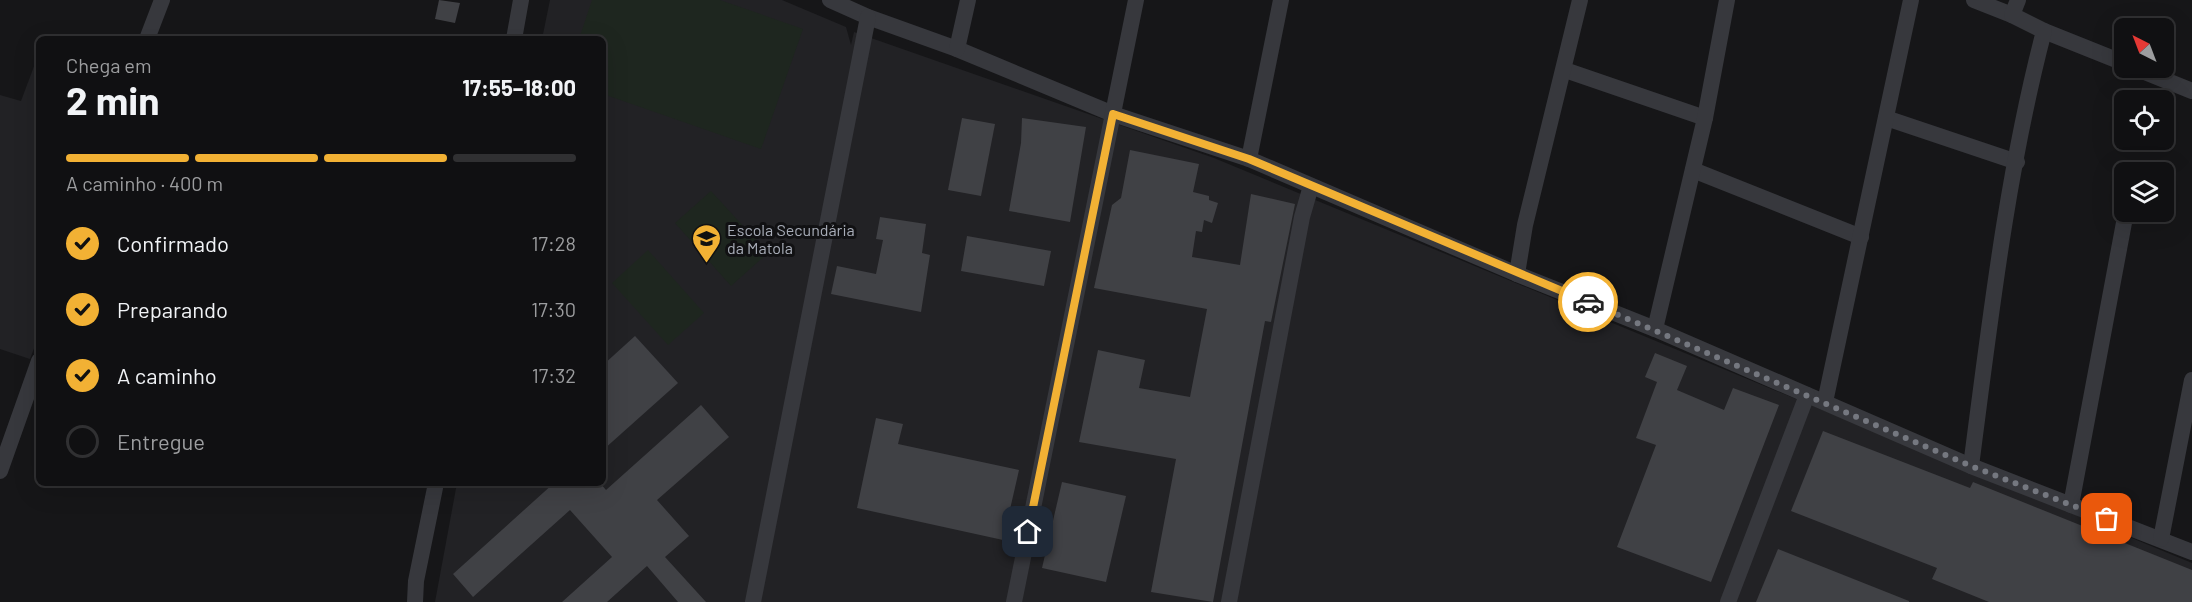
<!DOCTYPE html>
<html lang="pt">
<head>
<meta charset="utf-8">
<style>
  :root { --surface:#101012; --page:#19191b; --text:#f1f3f6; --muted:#9c9d9f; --line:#303032; --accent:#f2b134 }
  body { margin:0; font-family:Barlow,sans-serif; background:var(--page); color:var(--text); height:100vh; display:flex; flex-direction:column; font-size:22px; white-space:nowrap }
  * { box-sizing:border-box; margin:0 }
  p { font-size:20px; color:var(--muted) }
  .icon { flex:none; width:33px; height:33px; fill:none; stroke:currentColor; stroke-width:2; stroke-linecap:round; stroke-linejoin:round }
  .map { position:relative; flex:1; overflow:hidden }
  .panel { position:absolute; left:36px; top:36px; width:570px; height:450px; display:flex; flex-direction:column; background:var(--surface); border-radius:9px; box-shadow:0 6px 24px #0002,0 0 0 2px var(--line) }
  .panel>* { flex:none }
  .needle { width:39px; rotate:318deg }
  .controls { position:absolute; left:2114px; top:18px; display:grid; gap:12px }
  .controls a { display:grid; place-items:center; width:60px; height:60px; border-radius:9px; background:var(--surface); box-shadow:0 6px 24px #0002,0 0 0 2px var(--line); font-size:30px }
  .pin { position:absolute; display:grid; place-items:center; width:51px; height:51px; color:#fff; margin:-26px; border-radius:12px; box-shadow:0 3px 9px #0006 }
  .courier { position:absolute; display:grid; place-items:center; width:60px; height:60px; margin:-30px; border:4px solid #f2b134; border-radius:50%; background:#fff; color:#222; box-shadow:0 2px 8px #0007 }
  .summary em { font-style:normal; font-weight:700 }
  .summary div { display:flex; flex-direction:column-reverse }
  .summary { display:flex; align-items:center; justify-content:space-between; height:102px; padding:0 30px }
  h1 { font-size:39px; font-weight:700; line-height:45px }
  .bar { display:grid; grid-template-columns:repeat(4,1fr); gap:9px 6px; align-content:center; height:72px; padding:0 30px }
  .bar i { height:8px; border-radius:4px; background:var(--line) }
  .bar .current { background:var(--accent) }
  .bar p { grid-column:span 4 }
  ol { padding:0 30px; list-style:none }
  li { display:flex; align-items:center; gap:18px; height:66px }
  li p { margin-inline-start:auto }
  li .icon { padding:6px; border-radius:50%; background:var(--accent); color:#111; stroke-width:4 }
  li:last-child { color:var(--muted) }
  li i { width:33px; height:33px; border:3px solid var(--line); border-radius:50% }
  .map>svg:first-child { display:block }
  .built { fill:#222225 }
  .green { fill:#1e261f }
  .building { fill:#404145 }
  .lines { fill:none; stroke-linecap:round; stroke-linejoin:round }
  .street { stroke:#37383d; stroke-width:16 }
  .done { stroke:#757880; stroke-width:6; stroke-dasharray:0 10.8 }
  .route { stroke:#f2b134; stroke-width:8 }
  .labels { text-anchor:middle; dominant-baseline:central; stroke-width:6; stroke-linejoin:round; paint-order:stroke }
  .poi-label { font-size:16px; fill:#a8adb8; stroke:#111113; text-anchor:start }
</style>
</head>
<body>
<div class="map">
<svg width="2192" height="602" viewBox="0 0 2192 602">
  <rect width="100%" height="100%" fill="#161618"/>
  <g class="built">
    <polygon points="550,0 782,0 846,27 851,45 854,32 1214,158 2192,563 2192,602 435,602 457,483 603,483 603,39 542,39"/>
    <polygon points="39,53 39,335 30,359 0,349 0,95 21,101"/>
  </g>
  <g class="green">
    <polygon points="592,0 720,0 803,29 761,149 603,94 603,39 579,39"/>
    <polygon points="711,191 768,253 731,286 675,223"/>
    <polygon points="648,250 704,313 668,345 612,283"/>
  </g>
  <g class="building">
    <polygon points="439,0 460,3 455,23 435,19"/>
    <polygon points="962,118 995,124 981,196 948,190"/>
    <polygon points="1022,118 1086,127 1070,222 1009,211 1021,143"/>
    <polygon points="1130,150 1199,164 1193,192 1209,196 1209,200 1218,203 1212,223 1204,220 1202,232 1196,231 1192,257 1240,265 1251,194 1295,204 1271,322 1265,321 1213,602 1151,592 1176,459 1079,442 1098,350 1145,360 1139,388 1190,397 1207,309 1094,288 1112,205 1121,198"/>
    <polygon points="880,217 926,224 922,253 930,255 921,312 831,294 837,266 876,274 883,240 876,239"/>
    <polygon points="967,236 1051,251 1044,286 961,271"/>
    <polygon points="635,336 678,383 603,450 603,365"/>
    <polygon points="1655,353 1687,366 1677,390 1724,410 1733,388 1779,405 1711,582 1617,547 1656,445 1636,438 1657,382 1645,377"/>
    <polygon points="701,405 729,437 657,500 689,536 665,557 706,602 678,602 647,566 607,602 562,602 612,557 570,510 473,597 453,574 554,483 600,483 606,490"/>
    <polygon points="876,418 903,424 898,444 1019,470 1003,540 857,508"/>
    <polygon points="1823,431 1970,488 1973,482 2192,570 2192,602 1989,602 1932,579 1937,568 1791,511"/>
    <polygon points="1062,482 1126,496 1106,582 1042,568"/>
    <polygon points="1778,549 1909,601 1909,602 1756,602"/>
  </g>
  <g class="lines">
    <g class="street">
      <polyline points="830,0 868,17 957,49 1113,114 1249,159 1517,274 1655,329 1971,466 2192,552"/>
      <polyline points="1974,0 2012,15"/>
      <polyline points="2044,31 2124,63"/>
      <polyline points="147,39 162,0"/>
      <polyline points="514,39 521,0"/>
      <polyline points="957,49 968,0"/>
      <polyline points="2135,68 2192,91"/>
      <polyline points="1565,70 1705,118"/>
      <polyline points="1886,118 2017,162"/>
      <polyline points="1249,159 1281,0"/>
      <polyline points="1693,170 1861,237"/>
      <polyline points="1517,274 1525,225 1580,0"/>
      <polyline points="1655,329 1705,118 1727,0"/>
      <polyline points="1825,402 1911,0"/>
      <path d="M1971,466C1990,321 2007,172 2044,31L2012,15L2018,0"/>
      <polyline points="0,471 39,361"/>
      <polyline points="2071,505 2126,212"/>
      <polyline points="2161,539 2192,380"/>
      <polyline points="415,602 416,581 436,483"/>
      <polyline points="753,602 868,17"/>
      <polyline points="1014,602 1136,0"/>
      <polyline points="1229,602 1302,217 1311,186"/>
      <polyline points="1728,602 1807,395"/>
    </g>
  </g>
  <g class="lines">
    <polyline class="done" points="1588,302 1971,466 2107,519"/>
    <polyline class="route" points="1028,532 1113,114 1249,159 1588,302"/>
  </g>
  <defs>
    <symbol id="school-pin" viewBox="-11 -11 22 30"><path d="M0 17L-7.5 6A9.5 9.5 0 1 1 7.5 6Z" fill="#f2b134" stroke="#111113"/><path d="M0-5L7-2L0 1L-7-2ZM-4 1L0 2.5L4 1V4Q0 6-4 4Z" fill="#111"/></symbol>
  </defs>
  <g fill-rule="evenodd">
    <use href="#school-pin" x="690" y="222" width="33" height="45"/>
  </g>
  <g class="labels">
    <g class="poi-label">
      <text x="727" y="229">Escola Secundária<tspan x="727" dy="18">da Matola</tspan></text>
    </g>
  </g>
</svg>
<div class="controls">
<a><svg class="needle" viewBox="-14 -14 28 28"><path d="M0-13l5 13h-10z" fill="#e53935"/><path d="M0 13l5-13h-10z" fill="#9c9d9f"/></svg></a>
<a><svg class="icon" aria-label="locate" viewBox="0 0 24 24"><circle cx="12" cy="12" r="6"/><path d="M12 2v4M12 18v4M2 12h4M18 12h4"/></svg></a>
<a><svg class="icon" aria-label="layers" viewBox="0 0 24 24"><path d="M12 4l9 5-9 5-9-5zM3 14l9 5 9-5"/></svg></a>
</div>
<div class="pin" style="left:2107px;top:519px;background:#ea580c"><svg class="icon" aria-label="bag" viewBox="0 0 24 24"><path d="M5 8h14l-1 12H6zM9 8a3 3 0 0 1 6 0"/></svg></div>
<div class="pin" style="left:1028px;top:532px;background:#1f2937"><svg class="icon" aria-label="home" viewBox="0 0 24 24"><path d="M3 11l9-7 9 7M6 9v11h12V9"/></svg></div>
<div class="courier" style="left:1588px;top:302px"><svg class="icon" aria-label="car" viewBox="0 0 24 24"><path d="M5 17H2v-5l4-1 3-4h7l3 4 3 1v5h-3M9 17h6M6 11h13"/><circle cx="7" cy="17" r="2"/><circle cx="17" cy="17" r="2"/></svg></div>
<section class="panel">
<div class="summary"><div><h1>2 min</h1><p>Chega em</p></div><em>17:55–18:00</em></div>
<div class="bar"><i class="current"></i><i class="current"></i><i class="current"></i><i></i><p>A caminho · 400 m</p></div>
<ol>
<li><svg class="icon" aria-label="check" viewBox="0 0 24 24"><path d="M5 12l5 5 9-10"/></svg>Confirmado<p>17:28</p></li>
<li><svg class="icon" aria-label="check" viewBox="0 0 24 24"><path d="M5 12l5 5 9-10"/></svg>Preparando<p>17:30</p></li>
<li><svg class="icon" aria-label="check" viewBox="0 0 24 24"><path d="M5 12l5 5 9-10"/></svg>A caminho<p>17:32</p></li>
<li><i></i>Entregue</li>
</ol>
</section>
</div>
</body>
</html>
